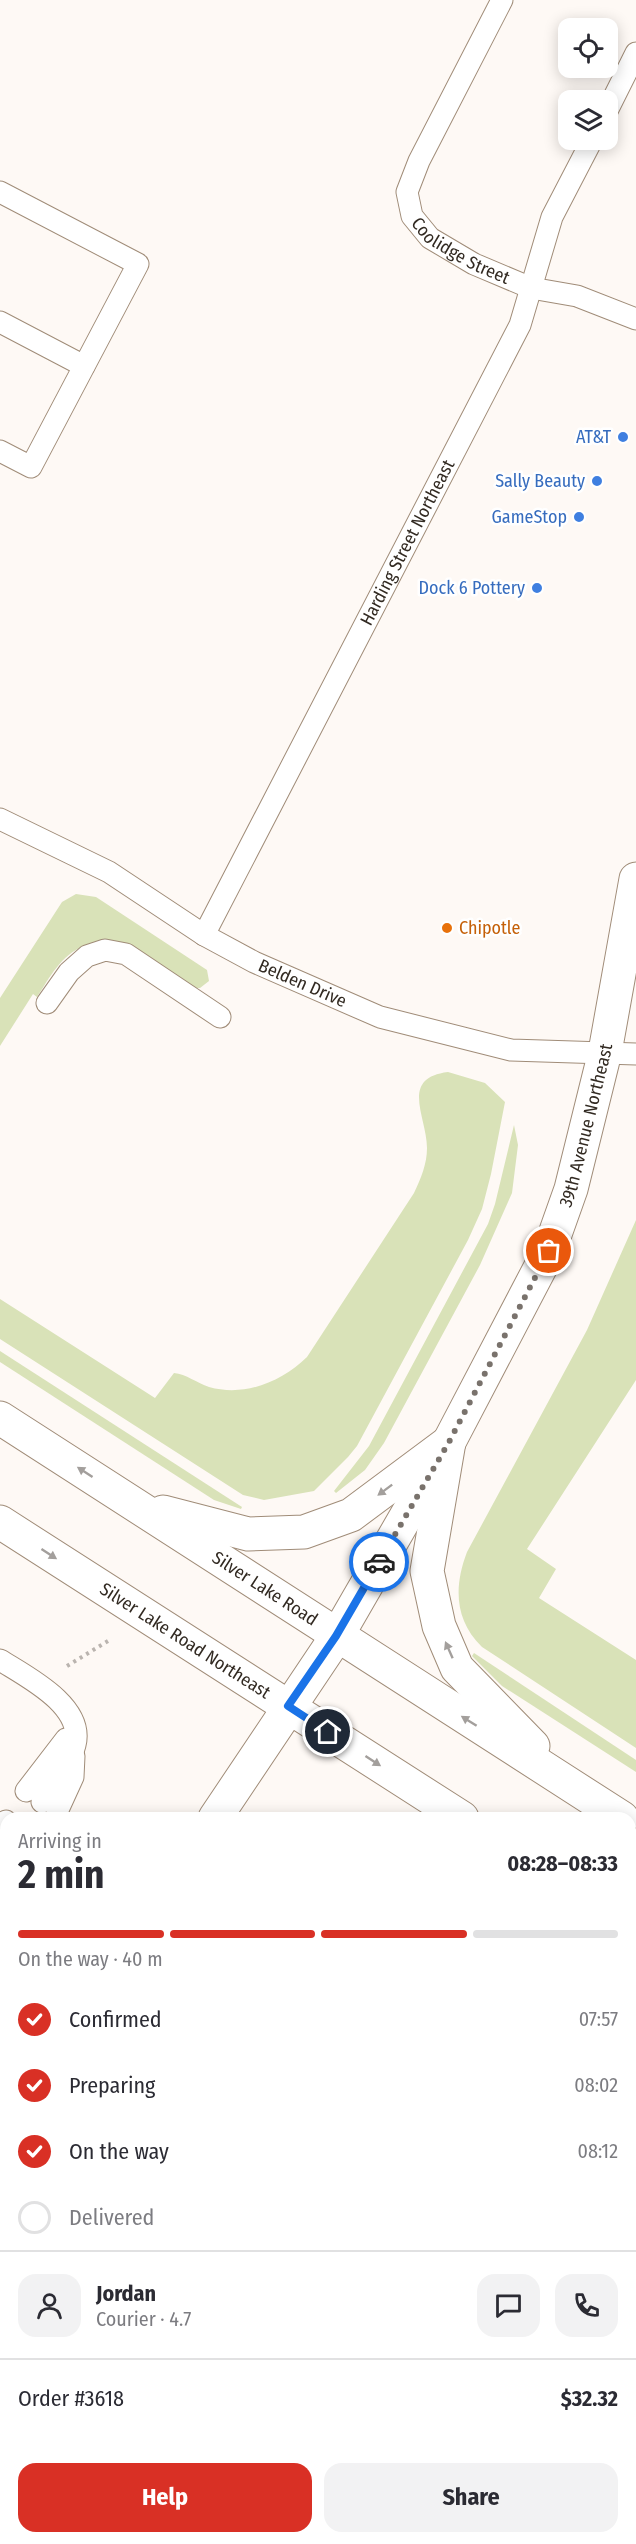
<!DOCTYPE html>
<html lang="en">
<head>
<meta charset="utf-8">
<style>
  :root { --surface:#fff; --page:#f2f2f3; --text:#2b2b33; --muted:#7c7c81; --line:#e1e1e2; --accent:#d93025 }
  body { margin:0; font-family:"Fira Sans Condensed",sans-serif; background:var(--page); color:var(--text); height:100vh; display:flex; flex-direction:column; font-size:22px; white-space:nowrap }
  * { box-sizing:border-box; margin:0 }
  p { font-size:20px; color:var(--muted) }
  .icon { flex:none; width:33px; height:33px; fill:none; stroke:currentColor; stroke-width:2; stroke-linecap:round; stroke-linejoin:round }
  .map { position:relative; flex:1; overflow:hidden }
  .panel { position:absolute; left:0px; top:1812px; width:636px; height:732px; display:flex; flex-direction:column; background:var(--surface); border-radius:18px 18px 0 0; box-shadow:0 3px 15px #0003 }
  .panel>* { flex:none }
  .tools { position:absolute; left:558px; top:18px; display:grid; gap:12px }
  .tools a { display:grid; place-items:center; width:60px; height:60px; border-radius:12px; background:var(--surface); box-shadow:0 3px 15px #0003; font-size:30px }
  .pin { position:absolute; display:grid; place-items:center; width:51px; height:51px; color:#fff; margin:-26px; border:3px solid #fff; border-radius:50%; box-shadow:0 2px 6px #0007 }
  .courier { position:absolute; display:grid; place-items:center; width:60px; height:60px; margin:-30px; border:4px solid #1a73e8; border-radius:50%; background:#fff; color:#222; box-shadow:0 2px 8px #0007 }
  .overview em { font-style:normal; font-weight:700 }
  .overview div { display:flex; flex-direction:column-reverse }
  .overview { display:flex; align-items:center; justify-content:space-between; height:102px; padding:0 18px }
  h1 { font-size:39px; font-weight:700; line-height:45px }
  .bar { display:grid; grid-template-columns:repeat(4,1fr); gap:9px 6px; align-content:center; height:72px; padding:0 18px }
  .bar i { height:8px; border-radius:4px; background:var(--line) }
  .bar .current { background:var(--accent) }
  .bar p { grid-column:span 4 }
  .line { display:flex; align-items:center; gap:15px; padding:0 18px; border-top:2px solid var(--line) }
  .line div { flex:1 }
  .round { display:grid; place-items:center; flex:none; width:63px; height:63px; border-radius:18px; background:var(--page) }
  ol { padding:0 18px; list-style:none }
  li { display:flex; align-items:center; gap:18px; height:66px }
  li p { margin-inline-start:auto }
  li .icon { padding:6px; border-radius:50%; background:var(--accent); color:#fff; stroke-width:4 }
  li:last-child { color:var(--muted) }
  li i { width:33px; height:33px; border:3px solid var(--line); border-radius:50% }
  .primary-button { display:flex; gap:12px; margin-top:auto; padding:12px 18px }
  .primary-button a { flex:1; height:69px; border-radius:18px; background:var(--accent); color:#fff; font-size:24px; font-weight:700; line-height:69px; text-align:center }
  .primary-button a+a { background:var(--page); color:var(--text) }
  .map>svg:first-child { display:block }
  .green { fill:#d9e2b8 }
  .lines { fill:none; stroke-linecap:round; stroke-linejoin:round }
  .service-casing { stroke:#a08c78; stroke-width:23 }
  .minor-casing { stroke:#a08c78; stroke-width:35 }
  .secondary-casing { stroke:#a08c78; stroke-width:35 }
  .path { stroke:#bab4af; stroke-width:4; stroke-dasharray:3 4.5; stroke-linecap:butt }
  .service { stroke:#fff; stroke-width:21 }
  .minor { stroke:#fff; stroke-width:33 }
  .secondary { stroke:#fff; stroke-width:33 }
  .oneway { fill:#a39f9c }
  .done { stroke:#79726c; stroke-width:6; stroke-dasharray:0 10.8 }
  .route { stroke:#1a73e8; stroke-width:8 }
  .shop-dot { fill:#3f7fe0; stroke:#fff; stroke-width:2 }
  .food-dot { fill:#e8710a; stroke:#fff; stroke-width:2 }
  .labels { text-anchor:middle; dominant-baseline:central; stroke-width:5; stroke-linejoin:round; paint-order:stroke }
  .street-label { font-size:18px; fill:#322a22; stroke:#fff }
  .shop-label { font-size:18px; fill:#366cbe; stroke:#fff; text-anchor:end }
  .food-label { font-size:18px; fill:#c56008; stroke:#fff; text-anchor:start }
</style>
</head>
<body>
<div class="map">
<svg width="636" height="2544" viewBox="0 0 636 2544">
  <rect width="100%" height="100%" fill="#fef9f5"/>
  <g class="green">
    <path d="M76,894L96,897L207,970L209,981L200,988H193L84,946C61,955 50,977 37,997L33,994L0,1046V998L62,902Z"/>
    <path d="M448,1072L485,1083L505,1102L491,1174L482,1209L468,1240L357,1446L348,1457L314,1491L264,1500L243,1495L0,1339V1299L155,1398L174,1373C186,1374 197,1383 209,1387C245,1397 281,1382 307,1357L414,1193C421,1178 427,1164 427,1148C427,1117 399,1078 448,1072Z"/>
    <polygon points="514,1125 518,1145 512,1193 480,1265 384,1443 365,1470 336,1493 334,1491 369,1446 488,1224 495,1204"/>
    <path d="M636,1220V1380L527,1549L556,1569L539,1598L636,1660V1748L482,1647C454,1620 454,1586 467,1552L587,1330Z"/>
    <polygon points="0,1351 242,1507 241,1509 214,1500 0,1362"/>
    <polygon points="474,1653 636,1760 636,1772 502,1686 472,1656"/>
  </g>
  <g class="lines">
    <defs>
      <g id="service">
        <path id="s1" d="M502,0L419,161L407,192L412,216L430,238L474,264L531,288L577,296L636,319"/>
        <polyline points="608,109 636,53"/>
        <polyline points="0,192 138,264 31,467 0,451"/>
        <polyline points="0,322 84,366"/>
        <path id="s2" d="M0,819L109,872L204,935L254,962L380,1017L511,1050L636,1054"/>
        <path id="s3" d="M204,935L520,325L552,217L592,140"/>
        <polyline points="47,1003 69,972 87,956 105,950 126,954 220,1017"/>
        <path d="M0,1660C27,1677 85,1706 75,1745C71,1762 51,1787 42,1802"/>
        <polyline points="26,1791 66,1739"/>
        <polyline points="57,1812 73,1777 74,1756"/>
        <polyline points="0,1834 6,1821"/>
        <polyline points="0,1870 6,1861"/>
      </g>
      <g id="minor">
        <path id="s4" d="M215,1818L337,1636L449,1442L549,1251L571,1189L605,1052L636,879"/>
        <polyline points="0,2155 6,2145"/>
        <polyline points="0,2281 6,2284"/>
        <polyline points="400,2538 410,2544"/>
      </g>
      <g id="secondary">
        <path id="s5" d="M0,1418L622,1818"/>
        <polyline points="449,1442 427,1571 439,1626 457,1668 533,1746"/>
        <polyline points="163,1512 248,1534 304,1532 351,1515 449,1442"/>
        <path id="s6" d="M0,1522L462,1818"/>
        <polyline points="630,1927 636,1931"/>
      </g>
    </defs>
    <use href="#service" class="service-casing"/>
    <use href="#minor" class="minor-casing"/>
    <use href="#secondary" class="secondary-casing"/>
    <polyline class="path" points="67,1666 108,1641"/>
    <use href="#service" class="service"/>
    <use href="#minor" class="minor"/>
    <use href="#secondary" class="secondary"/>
  </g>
  <defs><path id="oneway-solid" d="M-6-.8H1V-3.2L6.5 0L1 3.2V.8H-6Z" transform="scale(1.5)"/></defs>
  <g class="oneway">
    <use href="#oneway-solid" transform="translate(85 1472) rotate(-147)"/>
    <use href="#oneway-solid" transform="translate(385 1490) rotate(143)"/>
    <use href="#oneway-solid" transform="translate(49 1554) rotate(33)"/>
    <use href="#oneway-solid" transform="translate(449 1650) rotate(-114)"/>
    <use href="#oneway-solid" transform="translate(469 1721) rotate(-148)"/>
    <use href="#oneway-solid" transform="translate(373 1761) rotate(33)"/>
  </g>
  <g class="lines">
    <polyline class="done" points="379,1562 449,1442 549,1251"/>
    <polyline class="route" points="328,1732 288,1706 336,1636 379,1562"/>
  </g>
  <g class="shop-dot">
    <circle cx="623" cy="437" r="6"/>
    <circle cx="597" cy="481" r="6"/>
    <circle cx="579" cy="517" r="6"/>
    <circle cx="537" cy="588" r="6"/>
  </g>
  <circle class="food-dot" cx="447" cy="928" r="6"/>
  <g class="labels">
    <g class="street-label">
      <text stroke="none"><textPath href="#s1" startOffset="300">Coolidge Street</textPath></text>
      <text stroke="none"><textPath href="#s3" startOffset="442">Harding Street Northeast</textPath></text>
      <text stroke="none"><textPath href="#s2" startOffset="345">Belden Drive</textPath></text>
      <text stroke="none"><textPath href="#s4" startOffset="790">39th Avenue Northeast</textPath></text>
      <text stroke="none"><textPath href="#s5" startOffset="315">Silver Lake Road</textPath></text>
      <text stroke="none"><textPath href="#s6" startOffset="220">Silver Lake Road Northeast</textPath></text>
    </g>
    <g class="shop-label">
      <text x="611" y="437">AT&amp;T</text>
      <text x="585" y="481">Sally Beauty</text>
      <text x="567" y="517">GameStop</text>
      <text x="525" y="588">Dock 6 Pottery</text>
    </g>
    <g class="food-label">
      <text x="459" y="928">Chipotle</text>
    </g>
  </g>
</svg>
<div class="tools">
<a><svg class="icon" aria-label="locate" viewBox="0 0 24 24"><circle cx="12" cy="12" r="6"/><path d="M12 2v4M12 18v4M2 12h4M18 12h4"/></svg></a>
<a><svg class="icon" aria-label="layers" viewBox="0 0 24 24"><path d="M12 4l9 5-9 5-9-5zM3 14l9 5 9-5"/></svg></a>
</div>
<div class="pin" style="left:549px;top:1251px;background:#ea580c"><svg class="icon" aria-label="bag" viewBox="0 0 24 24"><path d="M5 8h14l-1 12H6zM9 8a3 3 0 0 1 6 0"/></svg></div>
<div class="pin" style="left:328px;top:1732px;background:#1f2937"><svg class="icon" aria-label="home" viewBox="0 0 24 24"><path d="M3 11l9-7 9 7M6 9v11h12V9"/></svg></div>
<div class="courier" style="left:379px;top:1562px"><svg class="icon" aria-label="car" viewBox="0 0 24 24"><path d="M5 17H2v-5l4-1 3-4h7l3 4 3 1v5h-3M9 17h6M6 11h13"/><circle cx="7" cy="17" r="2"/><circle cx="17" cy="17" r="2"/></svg></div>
<section class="panel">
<div class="overview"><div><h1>2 min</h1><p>Arriving in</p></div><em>08:28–08:33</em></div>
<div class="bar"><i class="current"></i><i class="current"></i><i class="current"></i><i></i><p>On the way · 40 m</p></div>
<ol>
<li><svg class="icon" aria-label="check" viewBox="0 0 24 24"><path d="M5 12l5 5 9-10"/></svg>Confirmed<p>07:57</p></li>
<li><svg class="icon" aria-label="check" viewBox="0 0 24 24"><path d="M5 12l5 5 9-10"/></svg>Preparing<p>08:02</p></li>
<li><svg class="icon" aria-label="check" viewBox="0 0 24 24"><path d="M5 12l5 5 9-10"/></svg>On the way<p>08:12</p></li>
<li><i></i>Delivered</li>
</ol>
<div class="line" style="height:108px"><a class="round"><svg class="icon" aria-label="person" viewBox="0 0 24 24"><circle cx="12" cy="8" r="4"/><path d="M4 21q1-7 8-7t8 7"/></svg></a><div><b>Jordan</b><p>Courier · 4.7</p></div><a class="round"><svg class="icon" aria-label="chat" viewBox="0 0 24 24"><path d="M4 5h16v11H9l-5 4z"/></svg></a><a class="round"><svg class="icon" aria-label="phone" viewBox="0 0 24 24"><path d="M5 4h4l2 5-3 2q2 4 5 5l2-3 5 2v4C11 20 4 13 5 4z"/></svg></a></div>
<div class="line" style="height:78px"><div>Order #3618</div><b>$32.32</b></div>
<div class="primary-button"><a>Help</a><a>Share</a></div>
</section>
</div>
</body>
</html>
